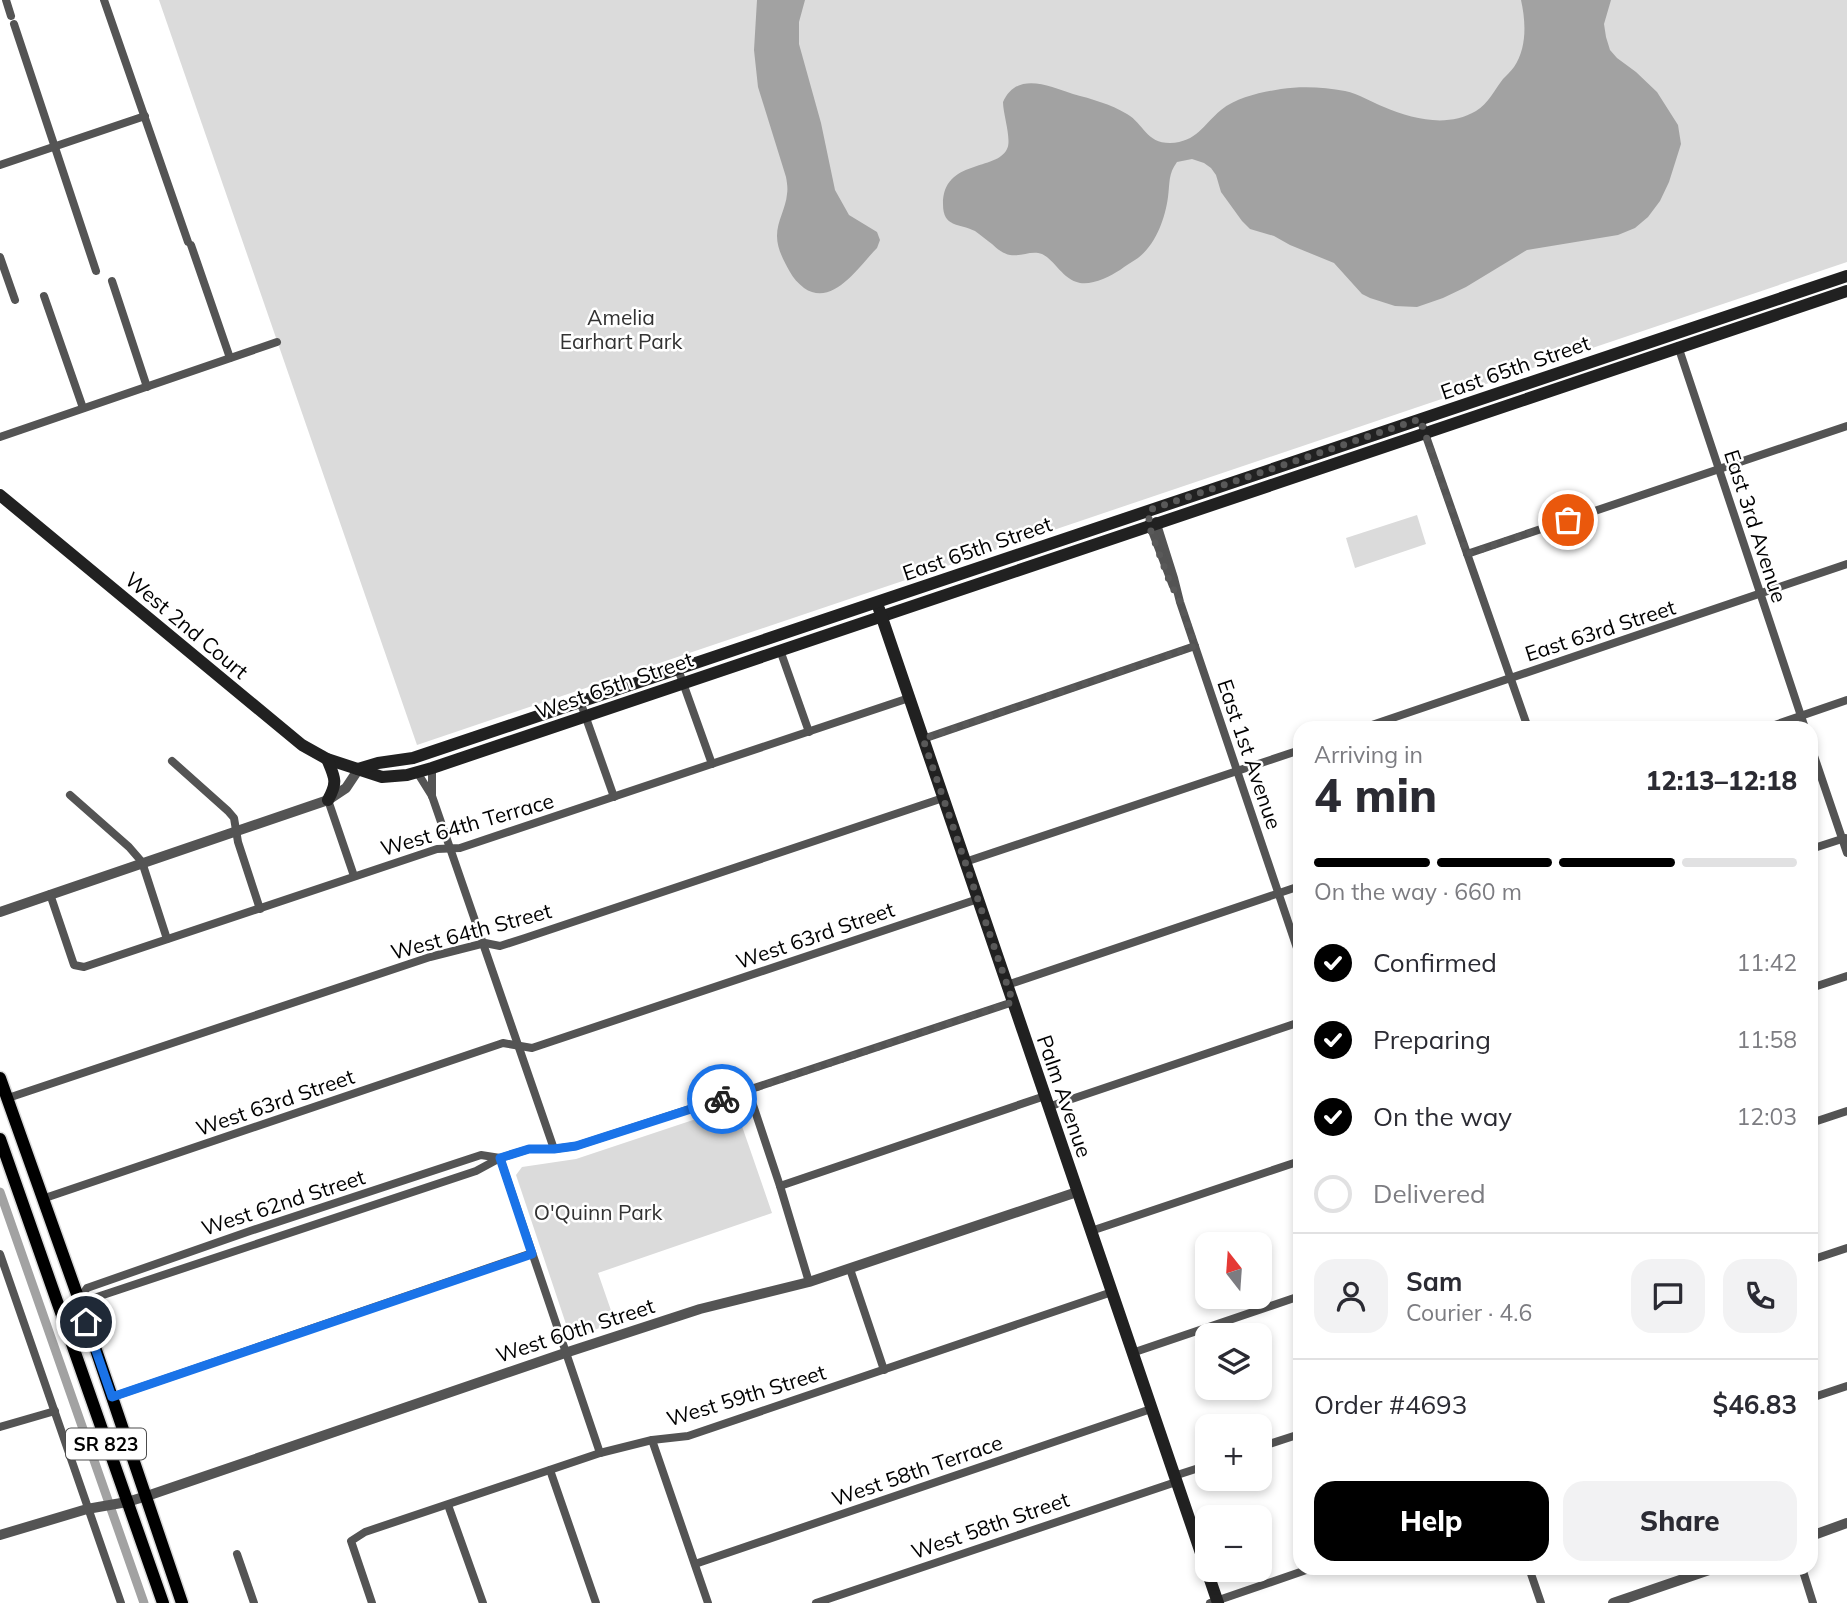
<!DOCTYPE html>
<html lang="en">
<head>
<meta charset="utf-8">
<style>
  :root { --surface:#fff; --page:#f2f2f3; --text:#2b2b33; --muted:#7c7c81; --line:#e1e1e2; --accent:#000 }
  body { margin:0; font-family:Mulish,sans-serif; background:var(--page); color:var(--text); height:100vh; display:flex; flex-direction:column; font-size:26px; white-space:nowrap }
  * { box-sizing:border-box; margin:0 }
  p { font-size:23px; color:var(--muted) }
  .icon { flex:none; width:38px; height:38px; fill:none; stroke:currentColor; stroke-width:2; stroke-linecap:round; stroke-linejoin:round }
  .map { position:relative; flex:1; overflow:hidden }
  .panel { position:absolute; left:1293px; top:721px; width:525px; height:854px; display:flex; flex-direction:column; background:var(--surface); border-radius:21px; box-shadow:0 4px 10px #0003 }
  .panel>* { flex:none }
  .needle { width:46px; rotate:343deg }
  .buttons { position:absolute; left:1195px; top:1232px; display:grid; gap:14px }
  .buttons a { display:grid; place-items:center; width:77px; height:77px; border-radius:14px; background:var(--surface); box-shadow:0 4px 10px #0003; font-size:35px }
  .pin { position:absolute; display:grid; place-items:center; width:60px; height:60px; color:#fff; margin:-30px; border:4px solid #fff; border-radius:50%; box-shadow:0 2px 7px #0007 }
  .courier { position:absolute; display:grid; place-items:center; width:70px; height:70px; margin:-35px; border:5px solid #1a73e8; border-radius:50%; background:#fff; color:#222; box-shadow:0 2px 9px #0007 }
  .overview em { font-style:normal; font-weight:800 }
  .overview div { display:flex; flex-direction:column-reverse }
  .overview { display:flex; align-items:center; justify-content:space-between; height:119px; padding:0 21px }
  h1 { font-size:46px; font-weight:800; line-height:52px }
  .bar { display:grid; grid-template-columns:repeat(4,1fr); gap:10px 7px; align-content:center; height:84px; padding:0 21px }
  .bar i { height:9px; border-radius:5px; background:var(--line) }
  .bar .current { background:var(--accent) }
  .bar p { grid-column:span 4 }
  .line { display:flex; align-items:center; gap:18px; padding:0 21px; border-top:2px solid var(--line) }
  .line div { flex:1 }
  .round { display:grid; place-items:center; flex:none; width:74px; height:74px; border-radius:21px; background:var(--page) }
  ol { padding:0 21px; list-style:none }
  li { display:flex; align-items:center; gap:21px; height:77px }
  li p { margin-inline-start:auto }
  li .icon { padding:7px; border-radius:50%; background:var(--accent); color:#fff; stroke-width:4 }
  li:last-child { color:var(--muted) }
  li i { width:38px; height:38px; border:4px solid var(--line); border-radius:50% }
  .primary-button { display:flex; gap:14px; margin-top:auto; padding:14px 21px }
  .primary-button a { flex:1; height:80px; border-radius:21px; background:var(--accent); color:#fff; font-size:28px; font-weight:800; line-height:80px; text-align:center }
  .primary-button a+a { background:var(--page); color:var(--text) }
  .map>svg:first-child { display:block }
  .green { fill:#dbdbdb }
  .water { fill:#a2a2a2 }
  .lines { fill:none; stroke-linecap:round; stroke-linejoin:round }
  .canal { stroke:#a2a2a2; stroke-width:9 }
  .primary-casing { stroke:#dbdbdb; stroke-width:15 }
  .minor { stroke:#545454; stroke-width:8 }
  .tertiary { stroke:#545454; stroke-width:10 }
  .secondary { stroke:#212121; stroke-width:12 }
  .primary { stroke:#000; stroke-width:12 }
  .done { stroke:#595959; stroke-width:7; stroke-dasharray:0 12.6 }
  .route { stroke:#1a73e8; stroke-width:9 }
  .labels { text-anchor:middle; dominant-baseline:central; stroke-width:5; stroke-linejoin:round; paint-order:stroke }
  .shield { fill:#fff; stroke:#4c4c4c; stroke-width:2 }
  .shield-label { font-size:19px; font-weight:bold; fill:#000 }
  .park-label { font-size:21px; fill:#323232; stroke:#fff }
  .street-label { font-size:21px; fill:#000; stroke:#fff }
</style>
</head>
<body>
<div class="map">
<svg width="1847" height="1603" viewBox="0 0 1847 1603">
  <rect width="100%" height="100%" fill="#fff"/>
  <g class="green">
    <polygon points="159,0 1847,0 1847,262 417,745"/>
    <polygon points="1417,515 1426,544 1355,568 1346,538"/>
    <polygon points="735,1106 772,1213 598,1273 615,1322 571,1339 516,1175 522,1167 576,1159"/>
  </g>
  <g class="water">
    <path d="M757,0H805L799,22V44L821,123L835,190L849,215L877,232L880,240L877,248C859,266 833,308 804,288C798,283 793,278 790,272C784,261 777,249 777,236C777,221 786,208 787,194C788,188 787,183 786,177L758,87L754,50Z"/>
    <path d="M1521,0H1611L1604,24L1606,37L1610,50L1617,58L1636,72L1657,92L1678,125L1681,144L1669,182L1660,201L1648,217L1635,228L1618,235L1527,250L1466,287L1443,298L1417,307L1395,306L1370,298L1362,294L1334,263L1290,245L1274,236L1250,229L1242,221L1221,192L1216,175L1211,168L1204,163L1192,159L1177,162C1168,174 1170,183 1168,197C1165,219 1156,244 1138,258C1132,262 1125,266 1120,270C1109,277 1093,285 1080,283C1062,279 1056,261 1042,254C1031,250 1021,257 1010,255C1004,254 997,249 992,244C986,240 981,235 975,231C959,223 943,228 943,204C943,159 997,171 1007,149C1012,140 1003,114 1003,102C1017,71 1049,86 1073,94C1092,99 1110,104 1127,114C1144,124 1146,143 1170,143C1197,142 1203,125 1221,110C1237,97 1262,92 1281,89C1301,86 1325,87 1345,91C1359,94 1371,102 1384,107C1413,119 1447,128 1476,111C1488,104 1495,89 1503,79C1507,75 1511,71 1514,67C1527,48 1526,22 1521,0Z"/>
  </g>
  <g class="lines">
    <polyline class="canal" points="0,1192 144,1603"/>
    <defs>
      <g id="primary">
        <polyline points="0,1078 78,1297 182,1603"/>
        <polyline points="0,1139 163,1603"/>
      </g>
    </defs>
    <use href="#primary" class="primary-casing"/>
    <g class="minor">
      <polyline points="6,0 11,16"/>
      <polyline points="104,0 188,242"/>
      <polyline points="14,24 96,271"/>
      <polyline points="0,165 145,116"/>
      <polyline points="191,245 230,358"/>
      <polyline points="0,257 15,300"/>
      <polyline points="112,281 147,387"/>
      <polyline points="44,296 83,408"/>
      <polyline points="1678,346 1805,728"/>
      <polyline points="1420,419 1528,728"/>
      <polyline points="0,437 277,342"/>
      <polyline points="1156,521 1174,578 1180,602 1300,957"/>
      <polyline points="1149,523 1173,586"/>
      <polyline points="1467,554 1847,426"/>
      <polyline points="780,650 809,732"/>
      <polyline points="678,669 712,764"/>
      <polyline points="580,701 614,797"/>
      <polyline points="1363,728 1847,564"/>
      <polyline points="1766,728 1847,700"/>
      <polyline points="923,739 1195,646"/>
      <polyline points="1811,747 1847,853"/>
      <polyline points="172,761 228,811 234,818 238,842 260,909"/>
      <polyline points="432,768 432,796"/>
      <polyline points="417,772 432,796 554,1149"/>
      <polyline points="70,795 129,847 142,862 167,939"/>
      <polyline points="328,800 354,876"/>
      <polyline points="1811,849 1845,838"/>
      <polyline points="965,862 1300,750"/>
      <polyline points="50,894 74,965 84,967 437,849 460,848 909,698"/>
      <polyline points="1007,985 1300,886"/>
      <polyline points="1811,988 1847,976"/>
      <polyline points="748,1090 780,1186 809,1282"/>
      <polyline points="8,1098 430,957 485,943 500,946 525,938 943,798"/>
      <polyline points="1048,1107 1300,1022"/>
      <polyline points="1811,1123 1847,1111"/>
      <polyline points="500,1158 600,1453"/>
      <polyline points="780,1186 1045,1096"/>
      <polyline points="42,1199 503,1043 532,1048 978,899"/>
      <polyline points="1091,1231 1300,1161"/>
      <polyline points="0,1254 121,1603"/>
      <polyline points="1811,1260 1847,1248"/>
      <polyline points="850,1269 884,1370"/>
      <polyline points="82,1295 91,1299 476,1171 500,1158 529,1149 554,1149 576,1146 748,1090 1013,1002"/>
      <polyline points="78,1297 82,1295 87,1288 250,1231 481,1155 500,1158"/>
      <polyline points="1132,1353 1300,1296"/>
      <polyline points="112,1397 532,1253"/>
      <polyline points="1811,1398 1847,1386"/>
      <polyline points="0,1427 55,1411"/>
      <polyline points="652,1440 708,1603"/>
      <polyline points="1260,1447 1300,1434"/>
      <polyline points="550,1470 596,1603"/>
      <polyline points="1174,1476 1208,1465"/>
      <polyline points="448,1505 483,1603"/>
      <polyline points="237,1554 254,1603"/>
      <polyline points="695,1564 1151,1409"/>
      <polyline points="1529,1568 1541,1603"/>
      <polyline points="1802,1568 1813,1603"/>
      <polyline points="372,1603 351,1541 365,1532 600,1453 652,1440 688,1436 1112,1292"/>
      <polyline points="816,1603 1176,1482"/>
      <polyline points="1210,1603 1312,1568"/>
    </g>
    <g class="tertiary">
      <polyline points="0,912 328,800 346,788 358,770"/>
      <polyline points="0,1535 87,1509 127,1502 147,1496 565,1353 700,1309 809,1282 1077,1192"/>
      <polyline points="1811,1536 1847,1523"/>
      <polyline points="1613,1603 1715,1568"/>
    </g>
    <g class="secondary">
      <polyline points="0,495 302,745 327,759 382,777 407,775 432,768 1847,291"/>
      <polyline points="879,609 1218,1603"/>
      <path d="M327,759C335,778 338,782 328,800"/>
      <polyline points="358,769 378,763 413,758 1847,276"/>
    </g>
    <use href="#primary" class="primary"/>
  </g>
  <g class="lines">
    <polyline class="done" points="722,1099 1013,1002 923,739 1195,646 1180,602 1169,580 1149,526 1149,510 1420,419 1467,554 1568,520"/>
    <polyline class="route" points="86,1322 112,1397 532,1254 500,1158 529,1149 554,1149 576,1146 722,1099"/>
  </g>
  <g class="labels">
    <rect class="shield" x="66" y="1428.5" width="80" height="31" rx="5"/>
    <g class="shield-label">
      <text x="106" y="1444">SR 823</text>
    </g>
    <g class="park-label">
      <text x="621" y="317">Amelia<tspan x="621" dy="24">Earhart Park</tspan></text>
      <text x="598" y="1212">O'Quinn Park</text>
    </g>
    <g class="street-label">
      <text transform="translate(1515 367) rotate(-19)">East 65th Street</text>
      <text transform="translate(1756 526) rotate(72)">East 3rd Avenue</text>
      <text transform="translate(977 548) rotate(-19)">East 65th Street</text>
      <text transform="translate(187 625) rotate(40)">West 2nd Court</text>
      <text transform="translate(1600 630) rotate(-18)">East 63rd Street</text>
      <text transform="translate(614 685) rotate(-19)">West 65th Street</text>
      <text transform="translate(1250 754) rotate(71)">East 1st Avenue</text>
      <text transform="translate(467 824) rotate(-16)">West 64th Terrace</text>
      <text transform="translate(471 931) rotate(-15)">West 64th Street</text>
      <text transform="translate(815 935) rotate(-19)">West 63rd Street</text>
      <text transform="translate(1065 1096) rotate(71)">Palm Avenue</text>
      <text transform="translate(275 1102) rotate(-19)">West 63rd Street</text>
      <text transform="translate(283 1202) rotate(-18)">West 62nd Street</text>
      <text transform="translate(575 1330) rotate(-18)">West 60th Street</text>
      <text transform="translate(746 1395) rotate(-17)">West 59th Street</text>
      <text transform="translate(917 1470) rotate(-19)">West 58th Terrace</text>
      <text transform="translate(990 1525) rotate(-19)">West 58th Street</text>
    </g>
  </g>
</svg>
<div class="buttons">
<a><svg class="needle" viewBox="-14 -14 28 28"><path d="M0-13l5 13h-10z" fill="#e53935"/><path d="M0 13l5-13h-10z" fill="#7c7c81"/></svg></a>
<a><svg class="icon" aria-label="layers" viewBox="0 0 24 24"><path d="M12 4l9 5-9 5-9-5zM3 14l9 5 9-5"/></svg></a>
<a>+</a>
<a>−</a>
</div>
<div class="pin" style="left:1568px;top:520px;background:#ea580c"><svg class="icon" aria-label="bag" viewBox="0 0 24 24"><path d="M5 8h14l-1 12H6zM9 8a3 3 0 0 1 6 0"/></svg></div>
<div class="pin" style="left:86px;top:1322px;background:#1f2937"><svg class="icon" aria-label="home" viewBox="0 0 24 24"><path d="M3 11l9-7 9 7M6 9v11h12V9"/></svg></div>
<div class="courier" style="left:722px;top:1099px"><svg class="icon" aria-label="bike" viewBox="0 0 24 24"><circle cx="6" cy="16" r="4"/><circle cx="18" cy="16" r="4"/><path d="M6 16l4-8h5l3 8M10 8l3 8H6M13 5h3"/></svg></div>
<section class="panel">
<div class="overview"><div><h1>4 min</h1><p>Arriving in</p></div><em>12:13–12:18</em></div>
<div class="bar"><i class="current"></i><i class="current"></i><i class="current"></i><i></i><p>On the way · 660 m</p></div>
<ol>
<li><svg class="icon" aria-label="check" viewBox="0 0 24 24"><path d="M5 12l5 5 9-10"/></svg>Confirmed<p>11:42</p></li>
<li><svg class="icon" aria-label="check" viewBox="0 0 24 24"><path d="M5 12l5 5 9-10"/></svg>Preparing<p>11:58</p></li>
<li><svg class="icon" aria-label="check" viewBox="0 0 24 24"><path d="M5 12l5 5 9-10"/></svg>On the way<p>12:03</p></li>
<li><i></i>Delivered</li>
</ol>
<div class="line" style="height:126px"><a class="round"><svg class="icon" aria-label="person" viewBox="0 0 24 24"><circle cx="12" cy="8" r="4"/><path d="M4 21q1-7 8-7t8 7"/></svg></a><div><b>Sam</b><p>Courier · 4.6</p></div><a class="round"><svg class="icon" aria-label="chat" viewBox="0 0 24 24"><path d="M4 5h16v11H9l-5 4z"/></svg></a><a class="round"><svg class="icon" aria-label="phone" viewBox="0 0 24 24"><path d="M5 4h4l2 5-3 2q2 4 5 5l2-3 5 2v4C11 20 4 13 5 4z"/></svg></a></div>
<div class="line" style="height:91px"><div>Order #4693</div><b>$46.83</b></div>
<div class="primary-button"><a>Help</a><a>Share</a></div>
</section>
</div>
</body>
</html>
